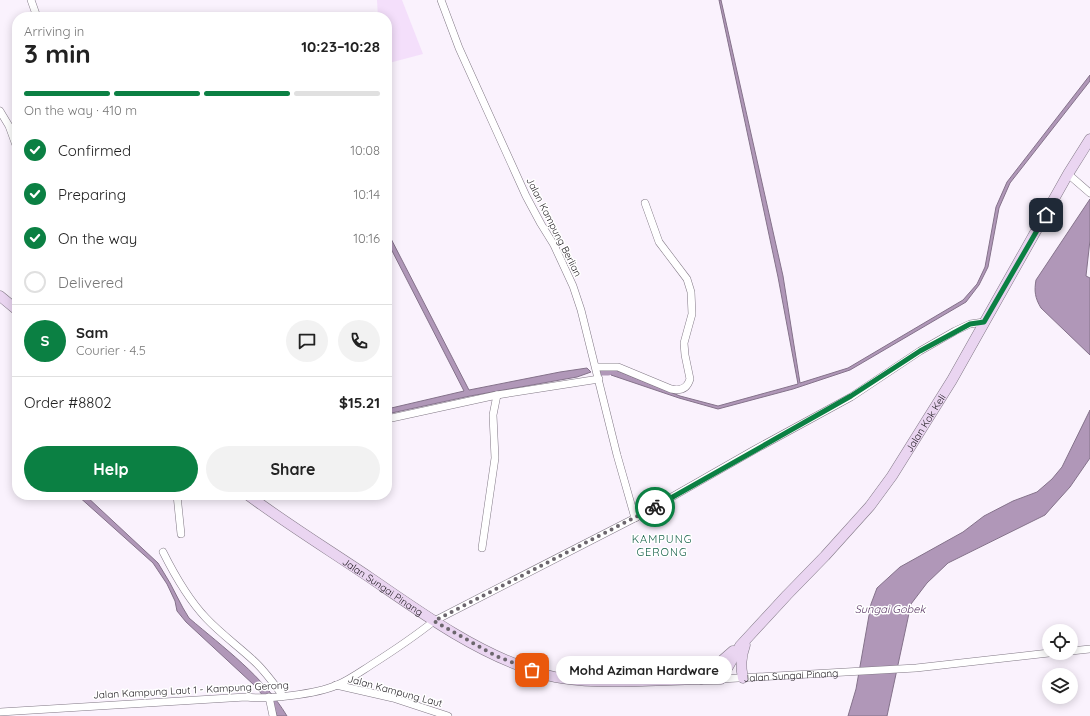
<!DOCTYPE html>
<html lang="en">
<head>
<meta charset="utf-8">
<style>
  :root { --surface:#fff; --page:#f2f2f2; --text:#222; --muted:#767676; --line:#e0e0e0; --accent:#0b8043 }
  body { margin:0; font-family:Quicksand,sans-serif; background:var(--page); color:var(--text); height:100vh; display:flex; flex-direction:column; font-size:15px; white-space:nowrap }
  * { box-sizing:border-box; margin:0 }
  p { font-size:13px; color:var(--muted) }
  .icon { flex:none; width:22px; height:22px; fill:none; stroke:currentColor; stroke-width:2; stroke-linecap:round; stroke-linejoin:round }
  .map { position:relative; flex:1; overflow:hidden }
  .side { position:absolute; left:12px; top:12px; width:380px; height:488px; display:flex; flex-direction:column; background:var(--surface); border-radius:16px; box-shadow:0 2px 10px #0003 }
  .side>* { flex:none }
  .fabs { position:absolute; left:1042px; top:624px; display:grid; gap:8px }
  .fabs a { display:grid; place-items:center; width:36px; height:36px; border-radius:50%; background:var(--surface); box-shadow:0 2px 10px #0003; font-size:20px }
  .pin { position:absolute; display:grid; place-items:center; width:34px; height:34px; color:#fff; margin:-17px; border-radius:8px; box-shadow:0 2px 6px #0006 }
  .courier { position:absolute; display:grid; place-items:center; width:40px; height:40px; margin:-20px; border:3px solid #0b8043; border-radius:50%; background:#fff; color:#222; box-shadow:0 1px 5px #0007 }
  .bubble { position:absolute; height:28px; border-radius:14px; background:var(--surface); box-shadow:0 2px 10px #0003; font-size:13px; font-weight:700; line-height:28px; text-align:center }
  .overview em { font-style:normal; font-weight:700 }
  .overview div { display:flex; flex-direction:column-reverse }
  .overview { display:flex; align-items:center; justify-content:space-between; height:68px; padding:0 12px }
  h1 { font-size:26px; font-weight:700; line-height:30px }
  .bar { display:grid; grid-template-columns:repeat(4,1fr); gap:6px 4px; align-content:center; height:48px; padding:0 12px }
  .bar i { height:5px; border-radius:3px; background:var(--line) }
  .bar .active { background:var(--accent) }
  .bar p { grid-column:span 4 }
  .line { display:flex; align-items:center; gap:10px; padding:0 12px; border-top:1px solid var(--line) }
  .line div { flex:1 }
  .round { display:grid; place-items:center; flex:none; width:42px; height:42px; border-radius:21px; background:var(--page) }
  ol { padding:0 12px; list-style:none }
  li { display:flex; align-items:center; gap:12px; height:44px }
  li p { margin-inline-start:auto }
  li .icon { padding:4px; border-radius:50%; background:var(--accent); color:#fff; stroke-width:4 }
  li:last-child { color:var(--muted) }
  li i { width:22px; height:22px; border:2px solid var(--line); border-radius:50% }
  .primary-button { display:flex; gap:8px; margin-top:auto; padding:8px 12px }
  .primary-button a { flex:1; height:46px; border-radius:24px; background:var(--accent); color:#fff; font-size:16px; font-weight:700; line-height:46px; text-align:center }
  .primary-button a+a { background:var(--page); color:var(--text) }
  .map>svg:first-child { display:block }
  .green { fill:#f4dffb }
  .water { fill:#b097b8; stroke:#84728a }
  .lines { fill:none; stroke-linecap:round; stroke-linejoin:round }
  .canal { stroke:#b097b8; stroke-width:9 }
  .street-casing { stroke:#817885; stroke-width:8 }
  .secondary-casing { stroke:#817885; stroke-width:11 }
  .street { stroke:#fff; stroke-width:7 }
  .secondary { stroke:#ead5f1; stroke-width:10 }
  .done { stroke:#6c666d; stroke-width:4; stroke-dasharray:0 7.2 }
  .route { stroke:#0b8043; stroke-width:5 }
  .labels { text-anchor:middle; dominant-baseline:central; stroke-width:3; stroke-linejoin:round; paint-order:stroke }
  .street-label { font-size:10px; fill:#1f1b20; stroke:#fff }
  .neighbourhood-label { font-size:11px; letter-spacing:1px; fill:#19624b; stroke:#fff }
  .water-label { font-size:11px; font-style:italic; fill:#5c3967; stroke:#fff }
</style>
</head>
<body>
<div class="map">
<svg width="1090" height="716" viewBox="0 0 1090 716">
  <rect width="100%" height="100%" fill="#faf2fd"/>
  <polygon class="green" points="377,0 402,0 423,54 389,63 387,58 387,17 378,17"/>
  <g class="water">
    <polygon points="719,0 721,0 783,276 800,383 848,368 963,300 977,284 985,267 996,207 1007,182 1090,75 1090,81 1010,183 999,208 988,267 979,285 966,302 850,370 793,389 718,409 679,398 611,375 608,371 613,369 680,396 718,406 798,384 778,277"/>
    <path d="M1090,199V240L1086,276L1090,278V355L1041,308C1035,298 1034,291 1036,280Z"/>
    <polygon points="387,231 469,390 560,372 587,368 591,372 577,377 470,396 387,414 387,409 464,391 387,241"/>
    <polygon points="1090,410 1090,458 1070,487 1052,507 1045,515 948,563 927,583 911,604 887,716 848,716 856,689 871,604 877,588 900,567 963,532 984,516 1013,501 1037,492 1052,479 1062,467"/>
    <path d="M77,495H85L158,563L170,583L183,608L189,618C224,648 263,676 287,716H277L275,710L254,685L186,622L177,611L175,601L167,584L153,563Z"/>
  </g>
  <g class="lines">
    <polyline class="canal" points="602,371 608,371"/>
    <defs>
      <g id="street">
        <polyline points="31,0 37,17"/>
        <polyline points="441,0 459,48 526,196 541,224 554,245 573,286 581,310 617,455 635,518"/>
        <polyline points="0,111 9,126 17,148"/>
        <polyline points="1068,174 1090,193"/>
        <path d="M596,367H618L671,389C680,391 687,389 690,379L685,355L684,343L692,314L691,292L687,279L659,242L645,203"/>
        <polyline points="387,419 497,395 599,379"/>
        <polyline points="177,495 181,534"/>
        <polyline points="482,548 495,458 493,415 497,395"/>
        <path d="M163,552C175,576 188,599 206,618C221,634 238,646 254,661C265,671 274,684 283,696"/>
        <polyline points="1071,651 1090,649"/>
        <path id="s1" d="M721,679L916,668L1049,653"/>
        <polyline points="336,685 393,698 448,716"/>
        <polyline points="269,697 273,716"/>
        <path d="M0,712L246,697C267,700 317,694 337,685C349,680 360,672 371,665C393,651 414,637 434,621L635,518L754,450L851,397L920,351L955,331L970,324L984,322"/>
      </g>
      <g id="secondary">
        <polyline points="0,296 17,310"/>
        <path id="s2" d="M248,495C287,524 329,550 369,577C419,611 469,648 526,668C537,672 549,677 561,678C614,686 668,678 721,679L740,646L787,595L825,556L870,506L892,476L952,380L1068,174L1090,139"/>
        <path d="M743,678C740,666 741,656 745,645"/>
        <polyline points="701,679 733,651"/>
      </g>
    </defs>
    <use href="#street" class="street-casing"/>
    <use href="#secondary" class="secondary-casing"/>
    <use href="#street" class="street"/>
    <use href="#secondary" class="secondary"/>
  </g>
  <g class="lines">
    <polyline class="done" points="532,670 496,656 434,621 655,507"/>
    <polyline class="route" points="655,507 851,396 920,351 970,324 984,322 1046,215"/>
  </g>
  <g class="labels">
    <g class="street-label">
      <text transform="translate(554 227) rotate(63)">Jalan Kampung Berlian</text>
      <text stroke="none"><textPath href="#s2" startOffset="854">Jalan Kok Keli</textPath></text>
      <text stroke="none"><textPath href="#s2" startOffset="163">Jalan Sungai Pinang</textPath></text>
      <text stroke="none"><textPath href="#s1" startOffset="70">Jalan Sungai Pinang</textPath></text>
      <text transform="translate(191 690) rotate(-3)">Jalan Kampung Laut 1 - Kampung Gerong</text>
      <text transform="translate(395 691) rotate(15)">Jalan Kampung Laut</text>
    </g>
    <g class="neighbourhood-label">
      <text x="662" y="539">KAMPUNG<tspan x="662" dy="13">GERONG</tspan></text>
    </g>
    <g class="water-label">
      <text x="890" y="609">Sungai Gobek</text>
    </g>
  </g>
</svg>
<div class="fabs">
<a><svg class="icon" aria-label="locate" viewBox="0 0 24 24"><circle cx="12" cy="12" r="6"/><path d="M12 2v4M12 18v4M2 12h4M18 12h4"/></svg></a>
<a><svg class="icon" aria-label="layers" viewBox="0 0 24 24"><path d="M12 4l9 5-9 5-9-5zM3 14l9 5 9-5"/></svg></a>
</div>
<div class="pin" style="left:532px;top:670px;background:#ea580c"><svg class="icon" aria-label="bag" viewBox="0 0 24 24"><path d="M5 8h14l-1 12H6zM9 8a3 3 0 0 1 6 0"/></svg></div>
<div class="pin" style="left:1046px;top:215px;background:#1f2937"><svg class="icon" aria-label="home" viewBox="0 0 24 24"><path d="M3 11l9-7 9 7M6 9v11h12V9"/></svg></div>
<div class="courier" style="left:655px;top:507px"><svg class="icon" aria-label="bike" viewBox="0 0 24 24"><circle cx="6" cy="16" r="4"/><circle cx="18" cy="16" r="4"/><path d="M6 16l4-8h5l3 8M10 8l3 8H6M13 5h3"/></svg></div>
<div class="bubble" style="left:556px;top:656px;width:176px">Mohd Aziman Hardware</div>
<section class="side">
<div class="overview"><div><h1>3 min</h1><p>Arriving in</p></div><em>10:23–10:28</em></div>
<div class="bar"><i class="active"></i><i class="active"></i><i class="active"></i><i></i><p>On the way · 410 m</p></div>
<ol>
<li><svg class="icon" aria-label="check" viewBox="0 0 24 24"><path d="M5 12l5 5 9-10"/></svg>Confirmed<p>10:08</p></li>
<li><svg class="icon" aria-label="check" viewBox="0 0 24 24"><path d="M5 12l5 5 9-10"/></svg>Preparing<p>10:14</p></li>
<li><svg class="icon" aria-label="check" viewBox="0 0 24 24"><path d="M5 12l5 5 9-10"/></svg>On the way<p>10:16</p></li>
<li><i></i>Delivered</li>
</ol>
<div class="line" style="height:72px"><b class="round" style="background:var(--accent);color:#fff">S</b><div><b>Sam</b><p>Courier · 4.5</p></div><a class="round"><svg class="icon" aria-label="chat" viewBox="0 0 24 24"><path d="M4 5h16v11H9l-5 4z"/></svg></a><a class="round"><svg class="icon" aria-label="phone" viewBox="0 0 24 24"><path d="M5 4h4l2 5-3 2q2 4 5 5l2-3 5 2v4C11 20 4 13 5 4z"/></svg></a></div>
<div class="line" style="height:52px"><div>Order #8802</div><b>$15.21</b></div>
<div class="primary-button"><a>Help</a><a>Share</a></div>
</section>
</div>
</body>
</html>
